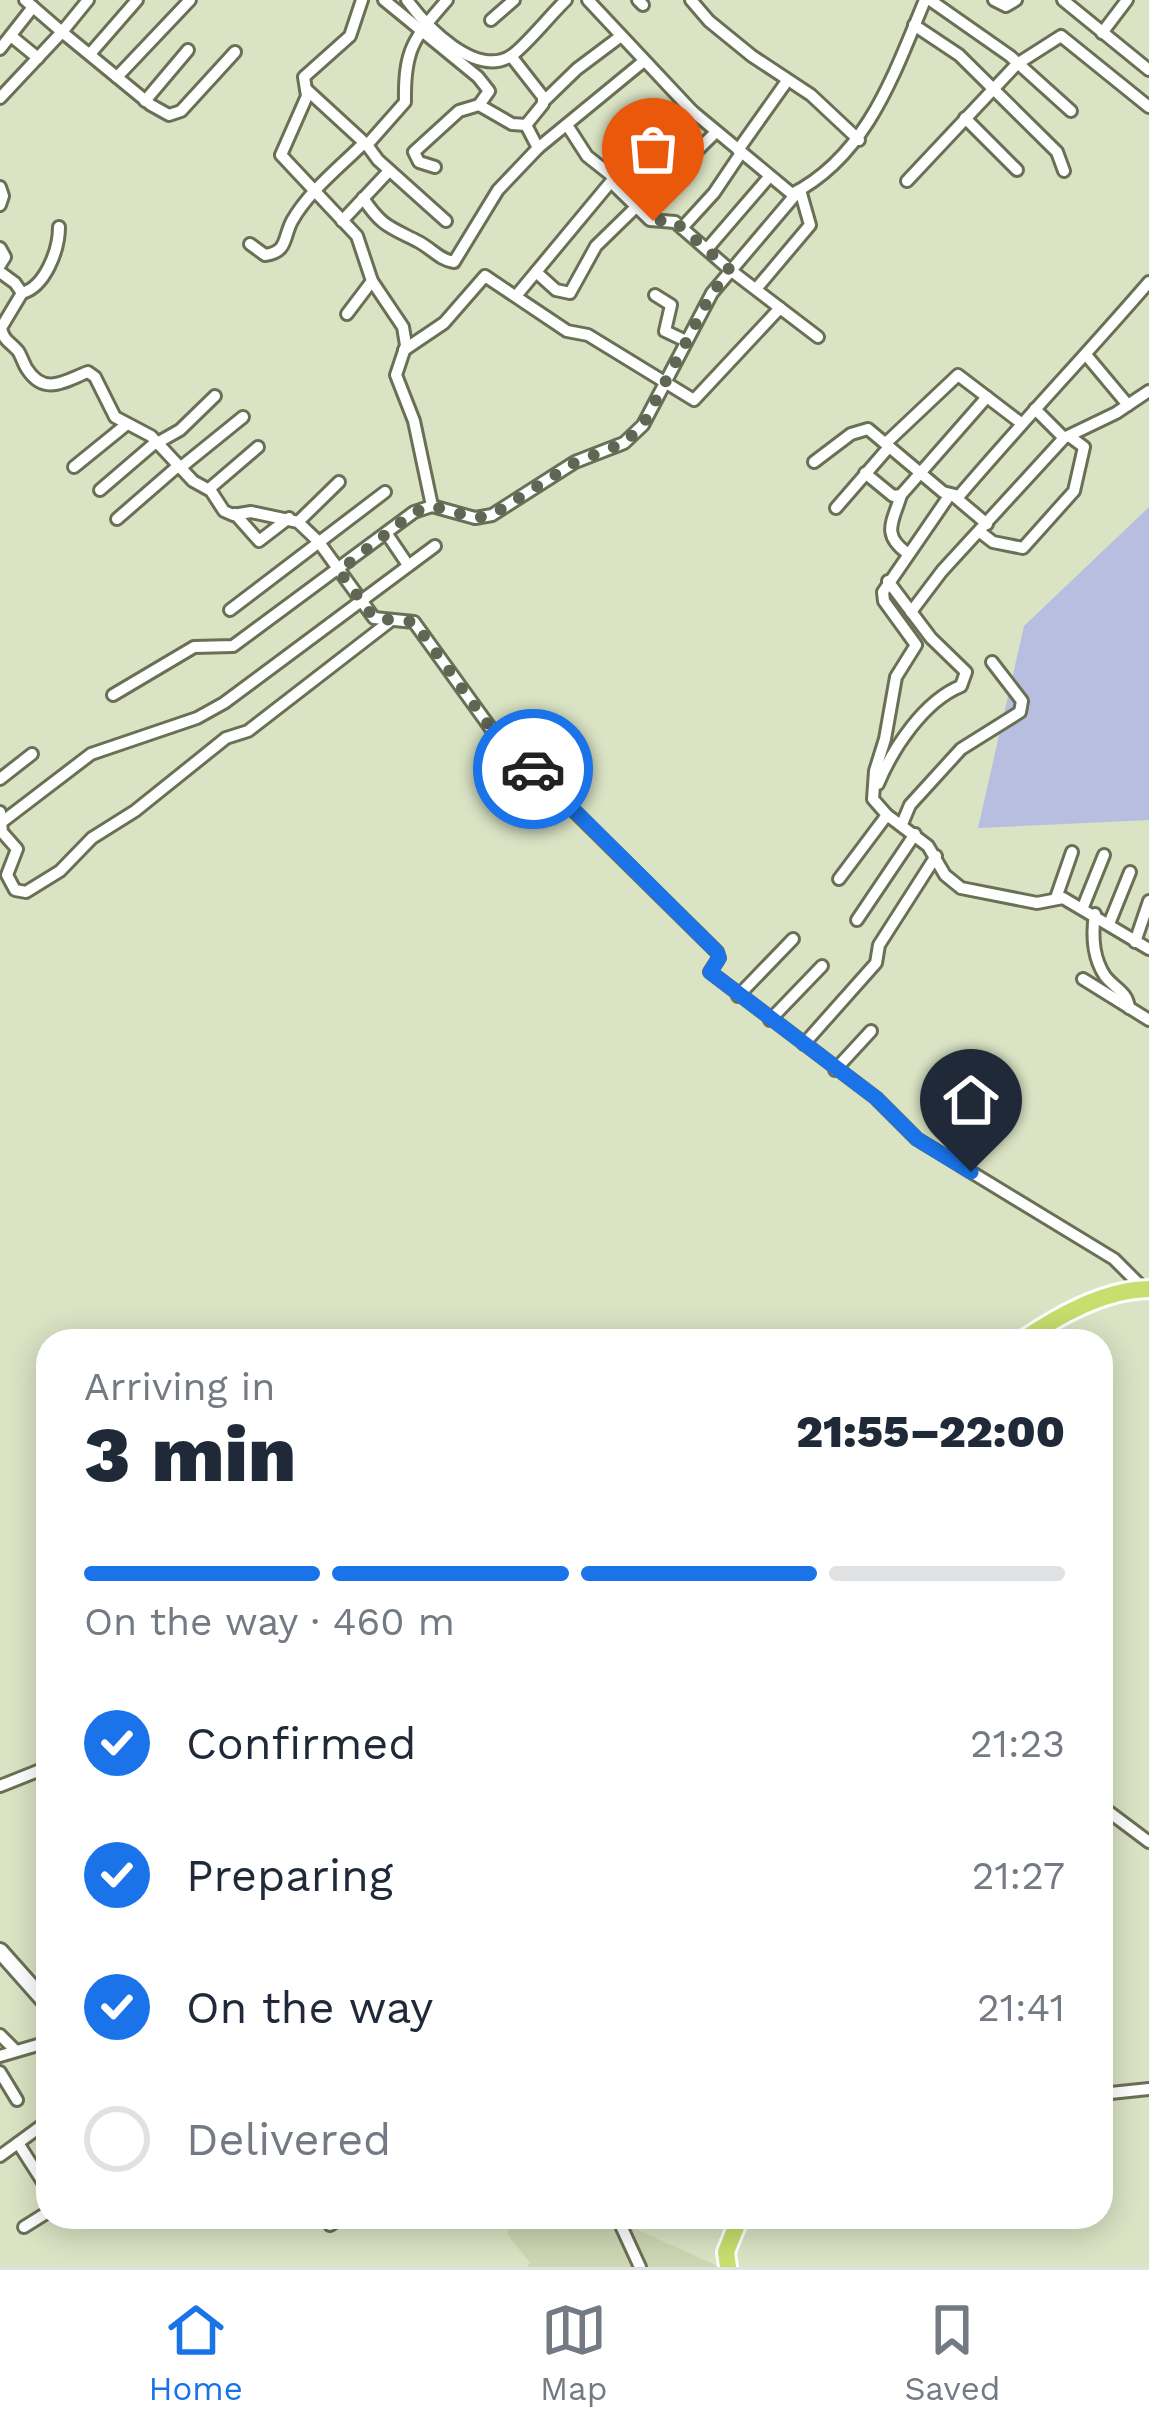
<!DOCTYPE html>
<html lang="en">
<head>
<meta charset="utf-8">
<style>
  :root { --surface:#fff; --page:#f2f2f3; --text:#1f2937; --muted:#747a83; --line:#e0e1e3; --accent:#1a73e8 }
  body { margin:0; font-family:"Work Sans",sans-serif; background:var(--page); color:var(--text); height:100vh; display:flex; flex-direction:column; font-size:45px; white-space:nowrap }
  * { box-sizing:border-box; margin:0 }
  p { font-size:39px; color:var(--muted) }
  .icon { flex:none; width:66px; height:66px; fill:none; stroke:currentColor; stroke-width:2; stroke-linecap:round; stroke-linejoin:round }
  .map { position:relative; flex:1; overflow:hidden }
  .details { position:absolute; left:36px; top:1329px; width:1077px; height:900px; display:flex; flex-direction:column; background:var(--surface); border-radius:36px; box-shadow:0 6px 30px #0003 }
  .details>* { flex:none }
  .pin { position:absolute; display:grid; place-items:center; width:102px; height:102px; color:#fff; margin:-123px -51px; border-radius:50% 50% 50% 0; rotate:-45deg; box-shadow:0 0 12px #0007 }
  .pin .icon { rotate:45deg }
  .courier { position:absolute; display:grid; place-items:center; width:120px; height:120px; margin:-60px; border:9px solid #1a73e8; border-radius:50%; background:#fff; color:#222; box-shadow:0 3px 15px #0007 }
  .head em { font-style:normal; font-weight:800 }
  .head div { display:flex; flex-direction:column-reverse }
  .head { display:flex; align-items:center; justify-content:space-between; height:204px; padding:0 48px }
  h1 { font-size:78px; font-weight:800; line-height:90px }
  .bar { display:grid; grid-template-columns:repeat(4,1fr); gap:18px 12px; align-content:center; height:144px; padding:0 48px }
  .bar i { height:15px; border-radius:9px; background:var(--line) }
  .bar .on { background:var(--accent) }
  .bar p { grid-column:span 4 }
  ol { padding:0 48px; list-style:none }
  li { display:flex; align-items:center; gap:36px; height:132px }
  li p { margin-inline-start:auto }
  li .icon { padding:12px; border-radius:50%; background:var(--accent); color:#fff; stroke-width:4 }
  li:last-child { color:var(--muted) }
  li i { width:66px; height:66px; border:6px solid var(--line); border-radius:50% }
  .menu { display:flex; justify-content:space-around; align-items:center; height:168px; border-top:3px solid var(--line); background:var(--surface); font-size:33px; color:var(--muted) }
  .menu a { display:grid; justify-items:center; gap:6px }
  .menu .on { color:var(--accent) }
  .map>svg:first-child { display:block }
  .built { fill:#cdd7b3 }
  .green { fill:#b8bee0 }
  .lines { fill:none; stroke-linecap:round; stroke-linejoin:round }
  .minor-casing { stroke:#697055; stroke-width:16 }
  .tertiary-casing { stroke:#697055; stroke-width:20 }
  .trunk-casing { stroke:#fff; stroke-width:22 }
  .minor { stroke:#fff; stroke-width:10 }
  .tertiary { stroke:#fff; stroke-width:14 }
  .trunk { stroke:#c8de6e; stroke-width:16 }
  .done { stroke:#606654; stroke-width:12; stroke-dasharray:0 21.6 }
  .route { stroke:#1a73e8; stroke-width:15 }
</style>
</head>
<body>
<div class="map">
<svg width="1149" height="2267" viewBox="0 0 1149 2267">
  <rect width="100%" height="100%" fill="#dae3c4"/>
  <polygon class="built" points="511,2217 609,2217 720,2267 527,2267 530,2263 507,2234"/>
  <polygon class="green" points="1149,507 1149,820 978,828 1024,626"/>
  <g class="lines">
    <defs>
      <g id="minor">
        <polyline points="25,0 62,32 88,0"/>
        <polyline points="384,0 478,77 489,91 479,105"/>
        <path d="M407,0C426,26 475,78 511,56C525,47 552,13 566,0"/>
        <path d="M588,0L692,111L792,194C867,156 894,74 925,0"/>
        <polyline points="638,0 643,5"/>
        <polyline points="691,0 709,21 752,56 811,95 859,140"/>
        <polyline points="930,0 1010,56 1071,111"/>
        <polyline points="994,0 1006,6 1016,0"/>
        <polyline points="1063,0 1149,70"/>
        <polyline points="491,20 514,0"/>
        <polyline points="914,25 959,55 1057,152 1064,171"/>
        <polyline points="1102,33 1127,0"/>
        <polyline points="11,36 38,58"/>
        <polyline points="0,49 33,7"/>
        <polyline points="90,54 137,0"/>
        <polyline points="117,77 190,0"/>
        <polyline points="306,89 367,145"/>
        <polyline points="0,98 62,32 151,105 169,115 181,111 235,52"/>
        <polyline points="145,101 188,50"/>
        <polyline points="544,101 577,69 621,36"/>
        <polyline points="965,118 1017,170"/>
        <polyline points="567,125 587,156 616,179"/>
        <polyline points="538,148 644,61"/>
        <polyline points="738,150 787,81"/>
        <polyline points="435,167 419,162 414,152 459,111 479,105 512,124 526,125"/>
        <polyline points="907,181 1017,64 1061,36 1149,107"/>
        <polyline points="612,183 650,220 675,222 729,269 818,337"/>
        <polyline points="663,184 716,132"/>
        <polyline points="0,187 3,196 0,205"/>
        <path d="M363,198C382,227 390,227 419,242C432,249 440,260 454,262L498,190L538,148L526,125L543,104V97L511,56"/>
        <polyline points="342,221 389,171"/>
        <path d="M446,221L378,160L367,145L405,102C404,50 413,39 447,0"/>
        <polyline points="682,228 714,193 741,153"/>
        <path d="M250,244L265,255C288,252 283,238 292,221C309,191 340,167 364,143"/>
        <polyline points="0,248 5,257 0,265"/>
        <polyline points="707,249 769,177"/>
        <path d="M0,272L15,283L22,293L1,328C4,341 9,341 18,351C21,355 24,365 27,369C45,397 66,380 88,372L95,377L115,417L151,436L193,481L211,491L224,511L233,515L251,512L298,522L318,541L374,618L414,622L492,730L717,952L719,958L710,972L876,1098L917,1139L1114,1259L1143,1288"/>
        <polyline points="536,272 556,290 570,293 596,246 636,207"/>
        <polyline points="756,289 810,225 800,190"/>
        <path d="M22,293C45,287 59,250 59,227"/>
        <polyline points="655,295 671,305 665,331 686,341"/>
        <polyline points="516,296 624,166 692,111"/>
        <polyline points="347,314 372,281"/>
        <polyline points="404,350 444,323 485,276 567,331 588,335 694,400 780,308"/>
        <polyline points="1087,356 1128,405"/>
        <polyline points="1035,409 1064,438"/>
        <polyline points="157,443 180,430 215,396"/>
        <polyline points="886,443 958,375 1021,423"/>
        <path d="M814,462L851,434L868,429L943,492L959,496C1021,423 1087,354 1149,282"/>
        <polyline points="74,467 127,424"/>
        <polyline points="180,468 243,417"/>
        <polyline points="865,473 893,496 901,495 987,397"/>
        <polyline points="209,489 258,447"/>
        <polyline points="100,490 156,442"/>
        <path d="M901,495C893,522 881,534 907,553"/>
        <polyline points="949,496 883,592 884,601 916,645 896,677 885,739 875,771 873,799 887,815 928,846 945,875 961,888 1037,903 1063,898 1149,949"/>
        <polyline points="955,497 987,524"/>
        <polyline points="432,506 475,518 492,515 575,462 624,443 643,425 712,293 796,194"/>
        <polyline points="836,508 889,447"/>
        <polyline points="235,514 259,541 289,518"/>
        <polyline points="117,519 178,466"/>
        <polyline points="298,522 339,482"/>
        <polyline points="980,532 993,542 1023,548 1074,491 1084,447 1069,436"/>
        <polyline points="387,534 408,565"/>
        <polyline points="230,610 385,492"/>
        <polyline points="911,612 942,571 1064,438 1116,413 1149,391"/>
        <polyline points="113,695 194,647 233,646 414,512 432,506 414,421 396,375 406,345 403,327 372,281 357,236 281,155 307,96 304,77 350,36 362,0"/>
        <polyline points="0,779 32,754"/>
        <path d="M878,784C893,748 924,701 961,686L966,672L931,638L888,581"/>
        <polyline points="0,812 2,832 17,849 7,875 15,890 26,892 60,871 92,838 135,811 226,738 248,731 389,622"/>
        <polyline points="2,822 91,754 197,718 224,703 435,546"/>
        <polyline points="902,824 910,805 961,749 1020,712 1022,701 992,662"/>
        <polyline points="839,879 887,815"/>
        <polyline points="1056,898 1072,852"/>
        <polyline points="1083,907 1104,855"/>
        <path d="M1095,914C1092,934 1093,958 1105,976C1115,989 1127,991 1129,1008"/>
        <polyline points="857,920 915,834"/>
        <polyline points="1109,924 1130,872"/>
        <polyline points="1135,942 1149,901"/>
        <polyline points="1083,979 1149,1020"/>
        <polyline points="738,996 793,939"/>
        <polyline points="770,1020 822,966"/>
        <polyline points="804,1044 876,963 879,945 936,856"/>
        <polyline points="835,1070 871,1031"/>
        <polyline points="0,1786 48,1767"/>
        <polyline points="1101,1806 1149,1842"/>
        <polyline points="0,2035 15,2050"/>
        <polyline points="0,2056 48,2042"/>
        <polyline points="0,2072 17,2100"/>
        <polyline points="1101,2094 1149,2089"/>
        <polyline points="48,2121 18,2143 48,2190"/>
        <polyline points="0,2156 18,2143"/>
        <polyline points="617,2217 640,2267"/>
        <polyline points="330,2225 343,2217"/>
        <polyline points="24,2227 48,2212"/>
      </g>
      <polyline id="tertiary" points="0,1951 48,2005"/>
      <g id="trunk">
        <path d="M1021,1341C1058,1316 1103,1290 1149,1289"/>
        <polyline points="728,2267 726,2252 740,2217"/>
      </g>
    </defs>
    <use href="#minor" class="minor-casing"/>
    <use href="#tertiary" class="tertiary-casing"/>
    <use href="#trunk" class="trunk-casing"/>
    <use href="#minor" class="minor"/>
    <use href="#tertiary" class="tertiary"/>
    <use href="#trunk" class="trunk"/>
  </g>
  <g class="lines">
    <polyline class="done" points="533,769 492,730 414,622 374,618 339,571 414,512 432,506 476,518 492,515 574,463 624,443 643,425 707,302 729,269 673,220 653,221"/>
    <polyline class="route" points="533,769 717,952 719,958 710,972 876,1098 917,1139 971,1172"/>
  </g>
</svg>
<div class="pin" style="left:653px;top:221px;background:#ea580c"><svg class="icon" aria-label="bag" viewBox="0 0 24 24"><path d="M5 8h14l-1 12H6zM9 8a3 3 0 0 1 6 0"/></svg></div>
<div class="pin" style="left:971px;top:1172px;background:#1f2937"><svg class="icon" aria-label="home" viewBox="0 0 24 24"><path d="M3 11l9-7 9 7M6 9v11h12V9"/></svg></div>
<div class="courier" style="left:533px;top:769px"><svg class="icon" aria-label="car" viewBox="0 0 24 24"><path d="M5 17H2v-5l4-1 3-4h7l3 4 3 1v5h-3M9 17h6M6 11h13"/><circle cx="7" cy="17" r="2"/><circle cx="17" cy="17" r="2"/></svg></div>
<section class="details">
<div class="head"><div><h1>3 min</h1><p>Arriving in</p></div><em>21:55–22:00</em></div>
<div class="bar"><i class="on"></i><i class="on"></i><i class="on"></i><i></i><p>On the way · 460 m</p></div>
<ol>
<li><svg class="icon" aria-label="check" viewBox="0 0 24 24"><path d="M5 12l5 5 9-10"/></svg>Confirmed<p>21:23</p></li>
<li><svg class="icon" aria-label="check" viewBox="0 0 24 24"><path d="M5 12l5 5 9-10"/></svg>Preparing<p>21:27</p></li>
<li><svg class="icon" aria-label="check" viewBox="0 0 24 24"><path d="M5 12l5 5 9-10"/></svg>On the way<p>21:41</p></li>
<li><i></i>Delivered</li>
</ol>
</section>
</div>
<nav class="menu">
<a class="on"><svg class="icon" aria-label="home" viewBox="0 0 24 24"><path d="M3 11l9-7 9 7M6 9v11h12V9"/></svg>Home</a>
<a><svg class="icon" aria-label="map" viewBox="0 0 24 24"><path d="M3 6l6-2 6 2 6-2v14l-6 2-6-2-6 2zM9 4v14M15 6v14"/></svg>Map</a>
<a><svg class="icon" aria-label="saved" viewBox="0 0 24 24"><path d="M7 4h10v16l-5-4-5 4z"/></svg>Saved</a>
</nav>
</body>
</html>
